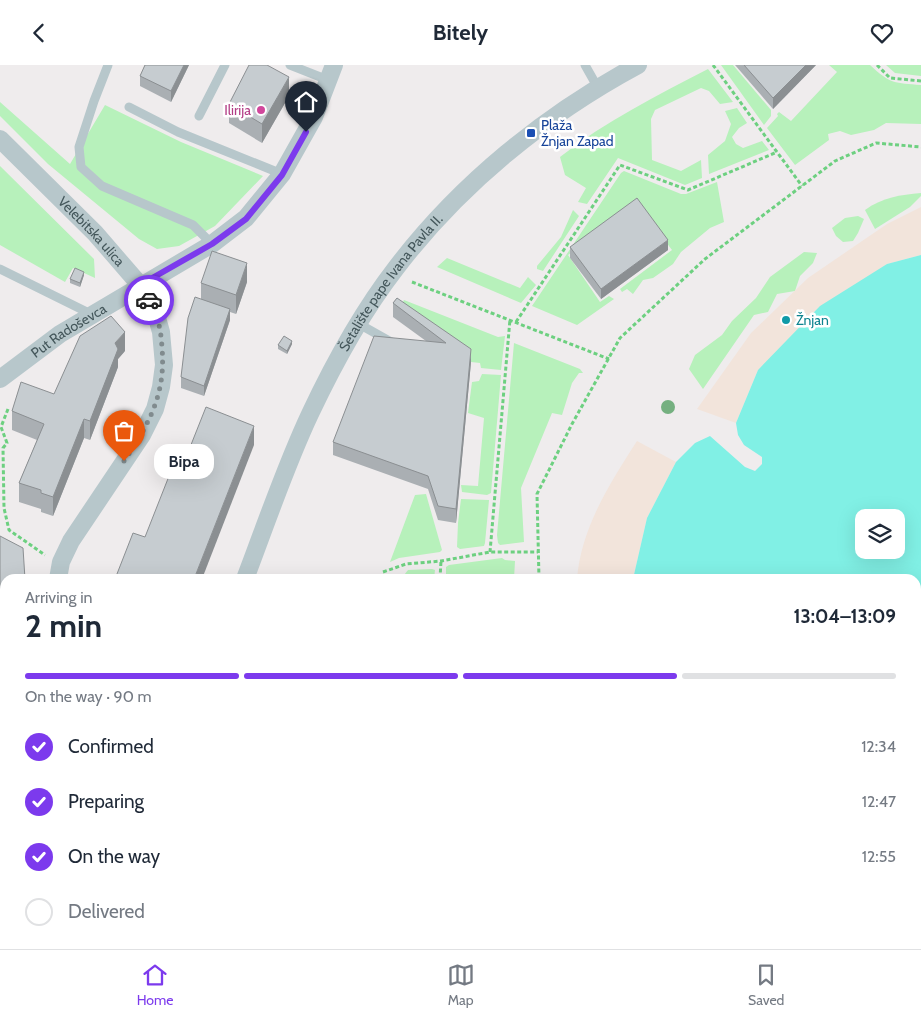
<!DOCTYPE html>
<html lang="en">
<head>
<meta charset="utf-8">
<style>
  :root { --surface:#fff; --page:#f6f6f7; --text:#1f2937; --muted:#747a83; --line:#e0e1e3; --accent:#7c3aed }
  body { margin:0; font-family:Cabin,sans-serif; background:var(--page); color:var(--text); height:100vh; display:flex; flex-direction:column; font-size:19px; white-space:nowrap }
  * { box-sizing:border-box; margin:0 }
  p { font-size:16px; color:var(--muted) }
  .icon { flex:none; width:28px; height:28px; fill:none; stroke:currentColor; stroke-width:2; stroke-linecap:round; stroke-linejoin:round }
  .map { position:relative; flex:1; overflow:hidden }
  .side { position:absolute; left:0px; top:509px; width:921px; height:376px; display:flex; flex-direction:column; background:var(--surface); border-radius:15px 15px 0 0; box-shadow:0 5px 20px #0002 }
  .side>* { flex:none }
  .controls { position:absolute; left:855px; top:444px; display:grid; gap:10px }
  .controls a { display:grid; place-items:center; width:50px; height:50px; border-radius:10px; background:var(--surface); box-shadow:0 5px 20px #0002; font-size:25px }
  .pin { position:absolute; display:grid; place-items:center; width:42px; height:42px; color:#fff; margin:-51px -21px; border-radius:50% 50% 50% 0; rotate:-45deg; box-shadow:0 0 5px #0007 }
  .pin .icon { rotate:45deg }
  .courier { position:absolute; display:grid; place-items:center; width:50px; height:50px; margin:-25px; border:4px solid #7c3aed; border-radius:50%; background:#fff; color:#222; box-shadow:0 1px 6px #0007 }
  .bubble { position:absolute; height:35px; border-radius:15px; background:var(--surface); box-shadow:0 5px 20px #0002; font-size:16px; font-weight:700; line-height:35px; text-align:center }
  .headline em { font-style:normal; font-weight:700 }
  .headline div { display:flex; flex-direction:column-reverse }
  .headline { display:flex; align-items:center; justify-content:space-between; height:85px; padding:0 25px }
  h1 { font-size:32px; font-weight:700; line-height:38px }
  .bar { display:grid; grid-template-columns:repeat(4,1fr); gap:8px 5px; align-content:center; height:60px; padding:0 25px }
  .bar i { height:6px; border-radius:4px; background:var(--line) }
  .bar .on { background:var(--accent) }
  .bar p { grid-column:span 4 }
  ol { padding:0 25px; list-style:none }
  li { display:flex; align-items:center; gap:15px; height:55px }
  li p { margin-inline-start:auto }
  li .icon { padding:5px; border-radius:50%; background:var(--accent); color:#fff; stroke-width:4 }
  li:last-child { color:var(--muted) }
  li i { width:28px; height:28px; border:2px solid var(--line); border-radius:50% }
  header { display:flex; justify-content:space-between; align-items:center; height:65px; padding:0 25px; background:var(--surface); font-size:22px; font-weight:700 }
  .tab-bar { display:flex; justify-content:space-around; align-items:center; height:70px; border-top:1px solid var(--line); background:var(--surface); font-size:14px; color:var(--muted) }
  .tab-bar a { display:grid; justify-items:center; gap:2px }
  .tab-bar .on { color:var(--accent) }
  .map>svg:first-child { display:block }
  .green { fill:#b7f1bb }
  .sand { fill:#f2e4db }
  .water { fill:#81f0e5; fill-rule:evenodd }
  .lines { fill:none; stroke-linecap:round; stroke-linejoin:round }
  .path { stroke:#6dd080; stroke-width:3; stroke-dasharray:4 2.5; stroke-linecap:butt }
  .service { stroke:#b7c7cb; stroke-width:9 }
  .minor { stroke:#b7c7cb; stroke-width:18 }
  .tree { fill:#75b080 }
  .wall { fill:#aaafb3 }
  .shaded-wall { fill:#8b8f92 }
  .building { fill:#c6ccd0; stroke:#8b8f92 }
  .done { stroke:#808b8e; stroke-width:5; stroke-dasharray:0 9 }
  .route { stroke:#7c3aed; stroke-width:6 }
  .hotel-dot { fill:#d1479c; stroke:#fff; stroke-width:2 }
  .transit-dot { fill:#1a4fb4; stroke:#fff; stroke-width:2 }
  .culture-dot { fill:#0f9aa8; stroke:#fff; stroke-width:2 }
  .labels { text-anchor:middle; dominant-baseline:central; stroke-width:5; stroke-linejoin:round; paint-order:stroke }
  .hotel-label { font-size:14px; fill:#b23c85; stroke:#fff; text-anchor:end }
  .transit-label { font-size:14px; fill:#164399; stroke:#fff; text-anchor:start }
  .street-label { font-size:14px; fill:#44575b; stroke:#fff }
  .culture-label { font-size:14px; fill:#0d838f; stroke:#fff; text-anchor:start }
</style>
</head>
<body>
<header><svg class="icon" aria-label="back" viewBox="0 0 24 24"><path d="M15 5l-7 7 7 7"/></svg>Bitely<svg class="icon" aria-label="heart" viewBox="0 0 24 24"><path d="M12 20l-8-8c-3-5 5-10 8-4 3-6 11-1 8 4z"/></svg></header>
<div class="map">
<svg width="921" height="884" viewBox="0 0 921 884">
  <rect width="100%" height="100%" fill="#efeced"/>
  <g class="green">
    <polygon points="721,0 733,0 771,45 771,51 764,60"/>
    <path d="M829,0H870C890,19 895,18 921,20V59L886,58L874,65L851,70L840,66L828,69L829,75L795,100L767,63L778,51L777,49L779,47L791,56L837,7Z"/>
    <polygon points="886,0 921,0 921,11 895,8"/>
    <path d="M708,4L733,37L720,39L709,26L701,23L655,45L651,54L652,95L681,106L701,95L702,113L685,120L618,93L587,139L578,137L586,123L565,110L560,92C606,56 656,31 708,4Z"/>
    <polygon points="0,37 70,99 105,40 181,77 263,111 215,161 179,181 157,184 139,174 48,99 0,51"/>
    <polygon points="737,43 747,58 739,63 732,72 736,79 743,83 762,76 769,85 709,109 708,90 725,76 731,59 725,46"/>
    <polygon points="0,101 94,194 95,213 73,203 65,217 0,180"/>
    <polygon points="624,106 681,129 686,129 717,117 724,157 710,163 681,187 673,199 653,213 643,215 633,229 627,224 622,227 620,224 672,185 637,139 568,190 600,237 609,231 614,234 577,260 532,241 621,108"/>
    <path d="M921,128V131L910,142L875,164L865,145C883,132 900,130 921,128Z"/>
    <polygon points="573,145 579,151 543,206 537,204 537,201 561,172"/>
    <polygon points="858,151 864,154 858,168 853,176 843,177 836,171 832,163 845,153"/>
    <polygon points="804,187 817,188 813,198 800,211 795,226 777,229 768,247 754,250 703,324 689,304 695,290 722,270 732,256 756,233 770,212"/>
    <polygon points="447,193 520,223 528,212 536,220 521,238 437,202"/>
    <polygon points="404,235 498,272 505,271 501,305 481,303 480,298 471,297 397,247"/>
    <polygon points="514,278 580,304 583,308 579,308 572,318 562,350 552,348 521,423 524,477 500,480 498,478 497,470"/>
    <polygon points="482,309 501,310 491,428 487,430 462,427 461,420 478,421 484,353 468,348 472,317 479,316"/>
    <polygon points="426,429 442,485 440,487 399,493 390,497 415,430"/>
    <polygon points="461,434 489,435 485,478 484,481 460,484 457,482 458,458"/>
    <polygon points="502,493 505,495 515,496 514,514 446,514 446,502 449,500"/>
    <polygon points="432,504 435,505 434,514 401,514 408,505"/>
    <polygon points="294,880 345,880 346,884 300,884"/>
    <polygon points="362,880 458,880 457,884 370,884"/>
  </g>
  <g class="sand">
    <polygon points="921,142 921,190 887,199 758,305 736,358 697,344 751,268 808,213 887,159"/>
    <path d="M637,376L676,397L647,453L633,514H577C581,463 610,418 637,376Z"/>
    <polygon points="564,880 601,880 600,884 562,884"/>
  </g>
  <path class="water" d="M921,190V884H600L601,880H916V514H633L647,453L676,397L695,378L710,371L745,402L755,406L762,399V392L744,380L738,370L736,358L758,305L820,241L887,199ZM864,452H896V485H864Z"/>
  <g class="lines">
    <g class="path">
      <polyline points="713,0 802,121"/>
      <polyline points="877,0 890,13 921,16"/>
      <polyline points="412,217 609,294"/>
      <polyline points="516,257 620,100 688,125 777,87"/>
      <polyline points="8,344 1,362 7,378 3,383 4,443 9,465 45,490"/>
      <polyline points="490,487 510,254"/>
      <polyline points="383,507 406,499 441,496 490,487 538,487"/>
      <polyline points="440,514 441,496"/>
      <polyline points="539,514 537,429 572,359 620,273 705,194 835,96 876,78 921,82"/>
      <polyline points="354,880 356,884"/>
      <polyline points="481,884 482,880"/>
    </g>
    <g class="service">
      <polyline points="108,0 94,36 79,82 81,102 102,121 193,160 212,179"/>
      <polyline points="290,0 328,15"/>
      <polyline points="585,0 598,23"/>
      <polyline points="129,42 178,67 282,109"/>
      <polyline points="199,51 225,0"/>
      <polyline points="0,204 91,249"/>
      <polyline points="359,259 391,277"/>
    </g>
    <g class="minor">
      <path id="s1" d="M0,74L95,168L140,220L155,246L161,267L164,300L161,322L155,344L142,370L71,476L61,497L58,514"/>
      <path id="s2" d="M0,314L60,269L212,179L246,153L282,109L314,52L334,0"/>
      <path id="s3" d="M245,514C266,459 285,402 310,349C334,298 362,247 396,203C460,119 545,50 638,0"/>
      <polyline points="101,884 102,880"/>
    </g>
  </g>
  <circle class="tree" cx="668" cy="342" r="7"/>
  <g class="wall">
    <polygon points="145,0 189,0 171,37 140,21 140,11"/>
    <polygon points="735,0 816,0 773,44"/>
    <polygon points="289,31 262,78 229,58 229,39"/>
    <polygon points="570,182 668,185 601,234 570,193"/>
    <polygon points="84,210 80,222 70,218 70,214"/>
    <polygon points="247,217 236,249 230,247 230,255 204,331 181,323 181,312 201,234 201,218"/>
    <polygon points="397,233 471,297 456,458 438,455 428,424 333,390 333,377 426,276 393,252 393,238"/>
    <polygon points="292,279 287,289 278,284 278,280"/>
    <polygon points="125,286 118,294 118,302 90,375 84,373 53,451 41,447 41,444 19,437 19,418 37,375 12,365 12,346 54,329"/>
    <polygon points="0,471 5,514 5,566 0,564"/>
    <polygon points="5,587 5,641 0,639 0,600"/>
    <polygon points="5,880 59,880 57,884 0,884"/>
  </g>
  <g class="shaded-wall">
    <polygon points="184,0 189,0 171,37 171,26"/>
    <polygon points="806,0 816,0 773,44 773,33"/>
    <polygon points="289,12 289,31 262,78 262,59"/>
    <polygon points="668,175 668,185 601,234 601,224"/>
    <polygon points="247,198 247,217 236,249 236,230"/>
    <polygon points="84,207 84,210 80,222 80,218"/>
    <polygon points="230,244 230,255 204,331 204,321"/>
    <polygon points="125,267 125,286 118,294 118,302 90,375 90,356 115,278"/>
    <polygon points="292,276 292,279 287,289 287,286"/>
    <polygon points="471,284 471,297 456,458 456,444"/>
    <polygon points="84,354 84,373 53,451 53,432"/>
    <polygon points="254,361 254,380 202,514 194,514"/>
    <polygon points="54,880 59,880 57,884 52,884"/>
    <polygon points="273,880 281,880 279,884 270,884"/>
  </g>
  <g class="building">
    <polygon points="145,0 184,0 171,26 140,11"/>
    <polygon points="249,0 267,0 289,12 262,59 229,39"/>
    <polygon points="744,0 806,0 773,33"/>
    <polygon points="637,133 668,175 601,224 570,182"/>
    <polygon points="212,186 247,198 236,230 201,218"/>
    <polygon points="75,203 84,207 80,218 70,214"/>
    <polygon points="195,232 230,244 204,321 181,312 188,253"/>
    <polygon points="397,233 471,284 456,444 438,441 428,411 333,377 374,271 446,278 393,238"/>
    <polygon points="111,251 125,267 115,278 118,284 90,356 84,354 53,432 41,428 41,425 19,418 44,359 12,346 21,317 54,329 80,271"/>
    <polygon points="284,271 292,276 287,286 278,280"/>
    <polygon points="206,342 254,361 194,514 115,514 133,468 145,472 171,406 179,410"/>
    <polygon points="0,471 23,483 25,514 5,514 5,556 0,553"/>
    <polygon points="5,587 5,627 0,625 0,600"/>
    <polygon points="5,646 5,880 21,880 20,884 0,884 0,659"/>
    <polygon points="30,880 54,880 52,884 40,884"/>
    <polygon points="138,880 273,880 270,884 137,884"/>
  </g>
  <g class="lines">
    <path class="done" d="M124,396C149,359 166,329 162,283C161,265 158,250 149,235"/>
    <polyline class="route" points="149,235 140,220 212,179 246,154 282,110 306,67"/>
  </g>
  <circle class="hotel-dot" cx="261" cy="45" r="5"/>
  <rect class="transit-dot" x="526" y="63" width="10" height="10" rx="2.5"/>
  <circle class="culture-dot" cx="786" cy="255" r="5"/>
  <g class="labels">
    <g class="hotel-label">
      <text x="251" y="45">Ilirija</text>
    </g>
    <g class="transit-label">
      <text x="541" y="60">Plaža<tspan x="541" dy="16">Žnjan Zapad</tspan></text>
    </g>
    <g class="street-label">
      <text stroke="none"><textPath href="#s1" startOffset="130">Velebitska ulica</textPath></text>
      <text stroke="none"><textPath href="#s3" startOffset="332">Šetalište pape Ivana Pavla II.</textPath></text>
      <text stroke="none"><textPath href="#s2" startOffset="84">Put Radoševca</textPath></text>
    </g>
    <g class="culture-label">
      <text x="796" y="255">Žnjan</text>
    </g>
  </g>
</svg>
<div class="controls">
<a><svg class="icon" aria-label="layers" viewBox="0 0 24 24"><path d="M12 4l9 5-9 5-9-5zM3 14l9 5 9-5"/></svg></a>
</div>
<div class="pin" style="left:124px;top:396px;background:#ea580c"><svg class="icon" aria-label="bag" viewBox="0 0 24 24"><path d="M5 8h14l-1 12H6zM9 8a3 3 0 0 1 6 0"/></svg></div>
<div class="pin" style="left:306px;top:67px;background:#1f2937"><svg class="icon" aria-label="home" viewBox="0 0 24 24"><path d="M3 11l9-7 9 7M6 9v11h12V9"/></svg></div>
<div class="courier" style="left:149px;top:235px"><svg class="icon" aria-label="car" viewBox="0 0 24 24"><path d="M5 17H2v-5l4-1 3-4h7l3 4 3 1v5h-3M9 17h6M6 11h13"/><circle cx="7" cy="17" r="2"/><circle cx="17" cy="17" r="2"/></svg></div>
<div class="bubble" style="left:154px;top:379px;width:60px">Bipa</div>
<section class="side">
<div class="headline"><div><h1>2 min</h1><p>Arriving in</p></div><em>13:04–13:09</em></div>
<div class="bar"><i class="on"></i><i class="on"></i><i class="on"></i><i></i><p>On the way · 90 m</p></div>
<ol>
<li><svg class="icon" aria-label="check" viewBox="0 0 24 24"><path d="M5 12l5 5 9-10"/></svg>Confirmed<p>12:34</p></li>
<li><svg class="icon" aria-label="check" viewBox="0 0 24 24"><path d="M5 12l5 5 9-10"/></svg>Preparing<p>12:47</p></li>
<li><svg class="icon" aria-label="check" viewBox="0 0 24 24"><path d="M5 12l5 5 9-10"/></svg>On the way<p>12:55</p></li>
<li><i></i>Delivered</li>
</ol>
</section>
</div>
<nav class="tab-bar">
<a class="on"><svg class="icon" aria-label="home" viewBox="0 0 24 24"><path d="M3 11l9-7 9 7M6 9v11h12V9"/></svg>Home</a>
<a><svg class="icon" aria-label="map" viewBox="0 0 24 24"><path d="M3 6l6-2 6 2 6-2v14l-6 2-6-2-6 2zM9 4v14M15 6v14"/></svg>Map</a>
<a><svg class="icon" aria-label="saved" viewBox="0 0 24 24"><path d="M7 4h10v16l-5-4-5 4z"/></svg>Saved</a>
</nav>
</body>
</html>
